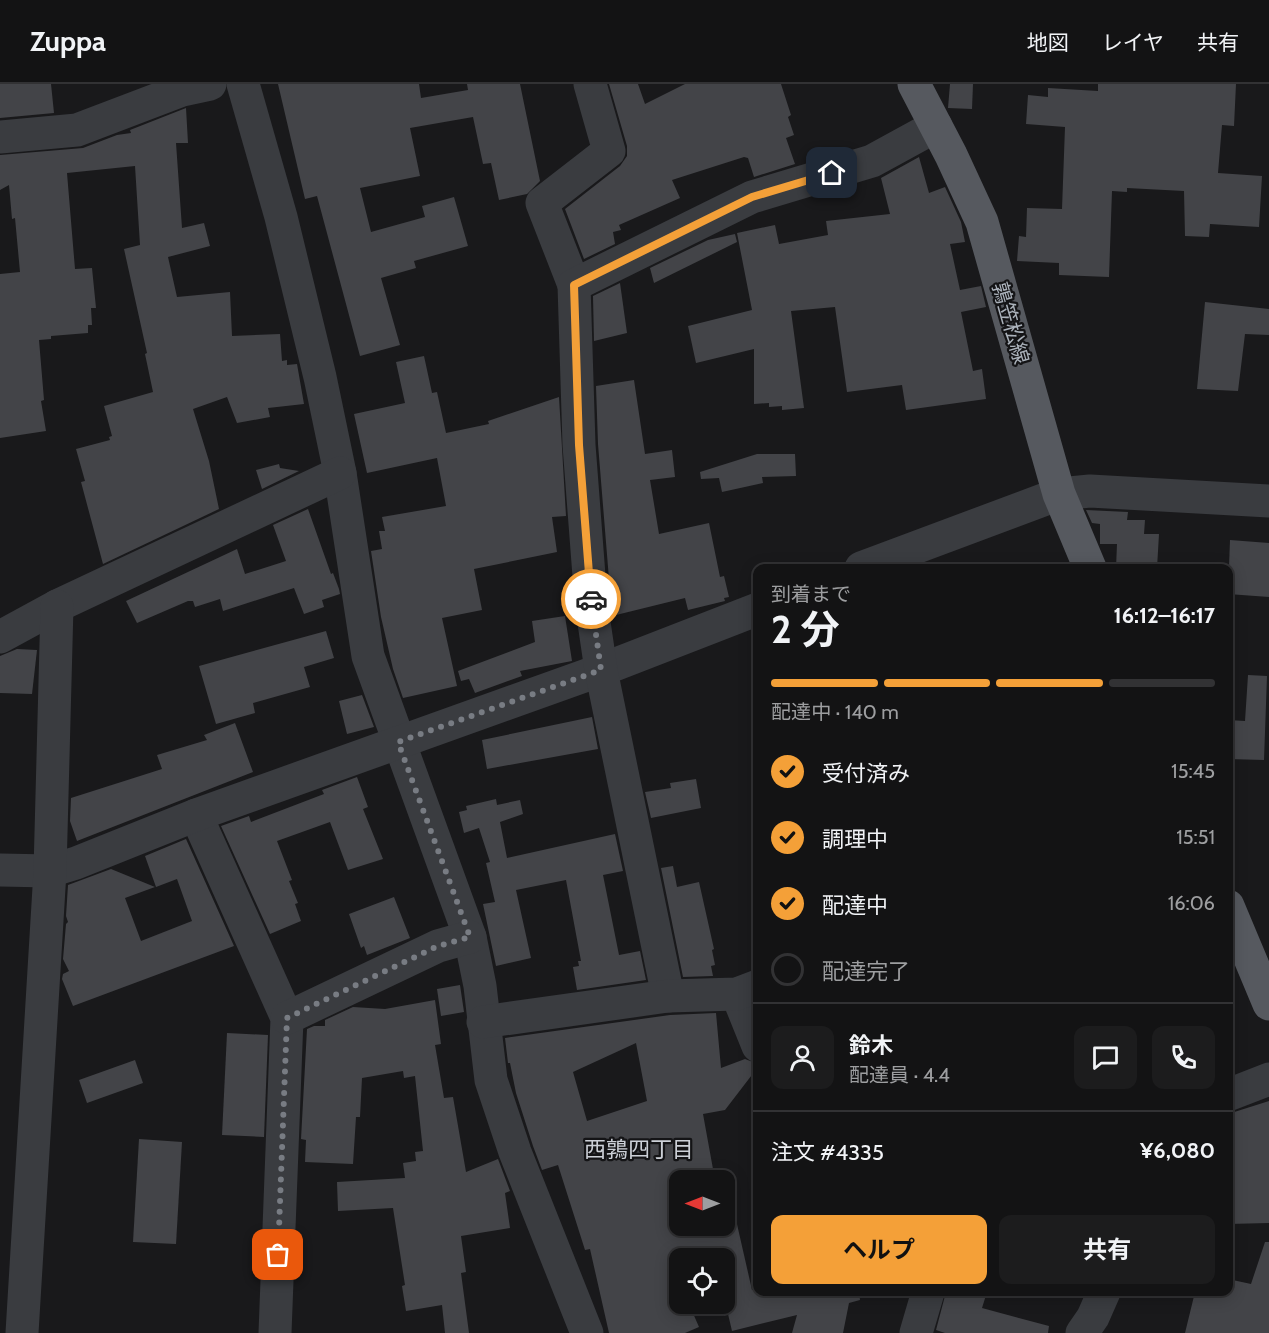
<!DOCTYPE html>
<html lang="ja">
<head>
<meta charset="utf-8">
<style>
  :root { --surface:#131314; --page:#1c1c1d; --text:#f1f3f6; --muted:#9d9ea0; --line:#323234; --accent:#f4a038 }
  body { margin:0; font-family:Cabin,"Noto Sans JP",sans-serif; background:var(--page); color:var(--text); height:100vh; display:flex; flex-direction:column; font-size:22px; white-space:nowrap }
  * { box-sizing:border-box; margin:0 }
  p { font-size:20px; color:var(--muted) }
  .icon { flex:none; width:33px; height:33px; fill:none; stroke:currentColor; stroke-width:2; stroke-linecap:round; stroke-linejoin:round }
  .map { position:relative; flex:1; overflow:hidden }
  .sheet { position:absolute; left:753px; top:480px; width:480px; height:732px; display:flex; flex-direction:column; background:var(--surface); border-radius:12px; box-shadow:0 3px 15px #0003,0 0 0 2px var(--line) }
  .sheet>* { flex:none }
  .needle { width:39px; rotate:270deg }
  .tools { position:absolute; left:669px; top:1086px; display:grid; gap:12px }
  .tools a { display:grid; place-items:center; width:66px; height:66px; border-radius:12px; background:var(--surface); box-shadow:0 3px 15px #0003,0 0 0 2px var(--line); font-size:30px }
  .pin { position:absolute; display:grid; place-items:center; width:51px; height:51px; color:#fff; margin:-26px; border-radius:12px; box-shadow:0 3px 9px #0006 }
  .courier { position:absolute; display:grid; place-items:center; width:60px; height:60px; margin:-30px; border:4px solid #f4a038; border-radius:50%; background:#fff; color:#222; box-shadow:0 2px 8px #0007 }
  .summary em { font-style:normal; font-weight:700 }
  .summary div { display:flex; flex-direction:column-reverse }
  .summary { display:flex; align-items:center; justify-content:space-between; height:102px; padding:0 18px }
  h1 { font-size:39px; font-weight:700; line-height:45px }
  .bar { display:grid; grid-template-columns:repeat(4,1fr); gap:9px 6px; align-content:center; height:72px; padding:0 18px }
  .bar i { height:8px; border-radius:4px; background:var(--line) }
  .bar .current { background:var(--accent) }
  .bar p { grid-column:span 4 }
  .line { display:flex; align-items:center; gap:15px; padding:0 18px; border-top:2px solid var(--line) }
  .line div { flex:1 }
  .round { display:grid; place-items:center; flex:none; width:63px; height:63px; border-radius:12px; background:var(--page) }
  ol { padding:0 18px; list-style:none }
  li { display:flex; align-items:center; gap:18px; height:66px }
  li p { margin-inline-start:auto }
  li .icon { padding:6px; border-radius:50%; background:var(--accent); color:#111; stroke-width:4 }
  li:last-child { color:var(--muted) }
  li i { width:33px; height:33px; border:3px solid var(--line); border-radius:50% }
  .action { display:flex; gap:12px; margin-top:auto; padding:12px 18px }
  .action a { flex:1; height:69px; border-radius:12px; background:var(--accent); color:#111; font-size:24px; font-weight:700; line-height:69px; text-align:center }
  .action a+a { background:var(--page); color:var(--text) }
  header { display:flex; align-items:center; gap:36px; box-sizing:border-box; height:84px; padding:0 30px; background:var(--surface); border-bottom:2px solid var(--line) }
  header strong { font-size:28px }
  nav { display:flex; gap:33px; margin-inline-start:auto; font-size:21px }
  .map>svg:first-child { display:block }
  .building { fill:#434448; fill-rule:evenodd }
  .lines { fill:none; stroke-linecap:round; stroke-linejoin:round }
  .minor { stroke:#3a3c40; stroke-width:33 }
  .major { stroke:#56595f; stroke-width:33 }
  .done { stroke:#787c83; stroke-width:6; stroke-dasharray:0 10.8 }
  .route { stroke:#f4a038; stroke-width:8 }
  .labels { text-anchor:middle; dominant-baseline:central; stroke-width:4.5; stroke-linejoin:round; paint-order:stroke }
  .street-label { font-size:21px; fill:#abb2bb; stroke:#141416 }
  .neighbourhood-label { font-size:22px; fill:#ccd0d7; stroke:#141416 }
</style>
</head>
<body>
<header>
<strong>Zuppa</strong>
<nav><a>地図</a><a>レイヤ</a><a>共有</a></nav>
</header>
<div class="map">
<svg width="1269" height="1249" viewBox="0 0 1269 1249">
  <rect width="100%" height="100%" fill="#19191b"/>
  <g class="building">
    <polygon points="0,0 51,0 54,29 0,34"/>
    <polygon points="278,0 419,0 421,14 468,6 467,0 520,0 540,97 527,110 499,116 491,79 483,80 473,33 410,44 420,92 360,104 371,148 425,133 422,122 454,113 468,162 414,177 416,184 381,194 400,261 360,272 317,112 305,115"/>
    <polygon points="609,0 638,0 645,20 685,0 781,0 791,31 788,33 794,51 786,54 795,80 754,93 748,74 744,73 672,96 680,114 619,141 621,146 613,148 615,160 584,175 565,125 620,82 627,72 627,62"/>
    <polygon points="950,0 973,0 972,25 948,24"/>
    <polygon points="1098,0 1236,0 1234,42 1222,41 1218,89 1262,92 1259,143 1210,140 1209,153 1185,152 1184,107 1127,104 1127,108 1112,107 1109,193 1059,191 1059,179 1017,177 1019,152 1026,153 1027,124 1062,125 1065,43 1026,40 1028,11 1048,13 1048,4 1098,7"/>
    <polygon points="186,24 188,59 176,59 182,144 204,139 210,162 168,173 177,213 230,208 232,252 280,250 282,277 287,276 287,281 297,280 304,320 268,324 270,333 237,339 227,313 193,325 209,377 219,425 103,480 81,398 85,397 76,365 110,356 109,353 112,352 104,322 153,308 145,270 147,269 124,165 140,161 135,82 67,89 75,185 92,184 96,224 91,224 92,241 88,241 88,249 51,252 51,255 39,256 44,316 41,317 46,347 0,354 0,190 20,188 15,134 12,135 9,101 0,106 0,71 83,64 117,51 131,49 130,46"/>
    <polygon points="919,73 929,109 945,103 961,138 965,158 950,160 960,206 981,202 986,223 961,228 973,287 982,285 986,315 906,326 902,301 847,308 835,223 791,227 804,324 782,326 782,322 769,323 769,319 754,320 754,265 696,279 688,242 752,226 737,149 775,141 779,160 828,151 826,137 890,130 881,94"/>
    <polygon points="735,150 737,158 654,199 650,184 708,156"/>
    <polygon points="620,199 627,249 594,257 593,212"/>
    <polygon points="1205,218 1269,225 1269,251 1245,250 1238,307 1197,305"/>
    <polygon points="424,272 432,309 437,308 446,349 489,340 488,337 559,313 566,432 552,433 557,468 474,485 482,526 442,534 457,602 403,614 393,585 381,533 371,467 382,465 379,447 385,447 382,433 446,422 437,374 367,389 354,330 405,319 396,278"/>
    <polygon points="634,296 645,370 672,366 675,393 650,396 659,450 709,439 720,493 724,492 729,513 724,514 725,517 688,526 685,514 612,532 598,360 596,302"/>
    <polygon points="757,370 795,370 796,392 762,393 763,399 722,408 719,394 701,395 700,388"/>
    <polygon points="279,380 280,384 299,387 262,405 256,386"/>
    <polygon points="308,425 331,490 333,489 339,505 340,510 322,516 324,523 304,530 294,504 223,527 220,515 195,523 193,517 188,517 137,539 126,517 237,465 245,490 286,477 273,441"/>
    <polygon points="1086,426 1128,428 1127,436 1145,436 1144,450 1159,450 1157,484 1116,484 1117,460 1100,460 1100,440 1092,439"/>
    <polygon points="1230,456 1269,459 1269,513 1228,510"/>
    <polygon points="565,532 572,577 520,587 522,592 475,609 469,595 461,597 458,587 535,558 532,537"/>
    <polygon points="326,547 334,574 304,583 310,603 253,619 255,629 216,640 199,582"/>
    <polygon points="17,565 37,566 32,610 0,609 0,572"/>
    <polygon points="1248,591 1267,592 1264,676 1228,675 1228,636 1245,637"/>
    <polygon points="362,611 374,643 347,650 339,617"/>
    <polygon points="592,633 598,665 487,685 482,656"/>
    <polygon points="235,639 253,688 77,757 70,737 71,714 162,685 157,671 207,656 204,651"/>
    <polygon points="357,693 368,723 363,725 383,775 348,786 330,738 277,757 292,796 289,797 298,819 295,820 301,837 270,850 221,742 249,732 251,738 324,710 322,706"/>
    <polygon points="696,695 701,724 651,734 645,708 671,704 670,699"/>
    <polygon points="496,715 497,721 520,716 523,730 500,738 507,774 615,750 623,787 603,791 619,871 640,867 646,896 577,906 573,883 579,882 578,877 581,877 566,796 516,806 531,874 496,882 483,820 495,818 486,779 490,778 479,744 464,749 459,728 467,726 466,722"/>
    <polygon points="186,755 234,862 73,922 62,895 63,890 69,887 63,875 66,840 68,838 66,832 68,801 111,785 155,803 125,814 141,857 192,837 177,795 156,803 145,772"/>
    <polygon points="673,782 677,803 699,798 714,865 712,866 715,881 711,882 713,892 683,893 661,784"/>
    <polygon points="394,813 410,854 367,871 364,862 361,864 349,830"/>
    <polygon points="460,901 464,928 441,932 437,905"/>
    <polygon points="435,916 441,960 435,961 444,1014 453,1013 466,1088 498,1075 510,1107 505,1109 510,1144 461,1152 466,1188 461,1189 469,1249 445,1249 442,1221 406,1227 402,1202 405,1201 393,1124 338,1127 337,1098 405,1094 403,1079 416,1077 415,1068 423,1067 415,992 404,994 403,987 362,994 360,1033 356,1033 353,1080 305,1078 306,1056 301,1055 307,945 314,942 325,942 325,936 353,923 385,925"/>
    <path d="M716,929L721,984L745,975L758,980V983L725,1026L703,1030L715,1096H680V1142H724V1128L734,1127L752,1206L859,1208L860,1216L849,1219L843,1249H792L797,1231L732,1247L728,1230L724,1232V1174H680V1220H689L699,1243L685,1249H609L590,1165L585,1166L558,1081L542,1086L533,1062L516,1009L510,979H508L505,954L670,931ZM636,959L647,1017L587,1037L573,988Z"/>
    <polygon points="227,949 268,951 264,1053 222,1051"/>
    <polygon points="135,976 143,999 87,1019 79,996"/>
    <polygon points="1269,1017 1269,1139 1228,1140 1228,1030"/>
    <polygon points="139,1055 182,1058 176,1160 133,1158"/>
    <polygon points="1265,1158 1269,1158 1269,1249 1185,1249 1195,1208 1228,1208 1228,1195 1251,1200"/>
    <polygon points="946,1208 987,1208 982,1224 1049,1242 1048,1249 945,1249 936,1246"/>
  </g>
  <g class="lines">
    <g class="minor">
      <polyline points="243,0 281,133 320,293 340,389 368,572 470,853 480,902 491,996 515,1068 587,1249"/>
      <polyline points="0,53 77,46 182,6 210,0"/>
      <polyline points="574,201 542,119 609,67 590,0"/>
      <polyline points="861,484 1059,410 1090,407 1269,417"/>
      <polyline points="0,553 57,522 340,389"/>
      <polyline points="196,731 287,934 275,1249"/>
      <polyline points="0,786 50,787 76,779 196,731 601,586 758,525"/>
      <polyline points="737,910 758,962"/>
      <polyline points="668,912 601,586 591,518 579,361 574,201 752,113 872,77 936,42"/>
      <polyline points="287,934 438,862 470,853"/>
      <polyline points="483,938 668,912 737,910 758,902"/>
      <polyline points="1228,1011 1269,995"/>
      <polyline points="22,1249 50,787 57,522"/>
      <polyline points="916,1249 928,1208"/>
      <polyline points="1082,1249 1093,1233 1104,1208"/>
    </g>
    <g class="major">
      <polyline points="914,0 951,71 982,138 1059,410 1090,484"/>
      <polyline points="1228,822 1269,920"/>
    </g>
  </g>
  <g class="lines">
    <polyline class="done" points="278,1171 287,934 438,862 470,853 398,658 601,586 591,515"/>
    <polyline class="route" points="591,515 579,361 574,201 752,113 832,89"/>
  </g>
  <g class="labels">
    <g class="street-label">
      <text transform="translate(1011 239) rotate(74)">鶉笠松線</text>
    </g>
    <g class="neighbourhood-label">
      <text x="639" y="1065">西鶉四丁目</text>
    </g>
  </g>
</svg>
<div class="tools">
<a><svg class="needle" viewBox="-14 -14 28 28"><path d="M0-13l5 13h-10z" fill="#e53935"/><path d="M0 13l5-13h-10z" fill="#9d9ea0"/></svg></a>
<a><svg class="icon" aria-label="locate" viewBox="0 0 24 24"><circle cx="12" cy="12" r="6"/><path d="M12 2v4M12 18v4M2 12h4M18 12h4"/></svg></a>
</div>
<div class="pin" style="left:278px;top:1171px;background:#ea580c"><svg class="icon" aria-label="bag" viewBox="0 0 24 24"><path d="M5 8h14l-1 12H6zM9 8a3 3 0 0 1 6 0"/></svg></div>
<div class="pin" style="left:832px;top:89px;background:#1f2937"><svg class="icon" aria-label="home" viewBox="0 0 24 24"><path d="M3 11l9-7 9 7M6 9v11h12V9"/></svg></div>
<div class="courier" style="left:591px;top:515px"><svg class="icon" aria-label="car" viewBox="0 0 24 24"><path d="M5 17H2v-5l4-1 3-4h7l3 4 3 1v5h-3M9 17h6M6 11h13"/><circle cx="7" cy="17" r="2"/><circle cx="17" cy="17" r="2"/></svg></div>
<section class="sheet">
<div class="summary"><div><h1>2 分</h1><p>到着まで</p></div><em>16:12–16:17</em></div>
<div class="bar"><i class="current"></i><i class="current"></i><i class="current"></i><i></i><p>配達中 · 140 m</p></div>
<ol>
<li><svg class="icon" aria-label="check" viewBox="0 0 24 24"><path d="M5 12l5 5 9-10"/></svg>受付済み<p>15:45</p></li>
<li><svg class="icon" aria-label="check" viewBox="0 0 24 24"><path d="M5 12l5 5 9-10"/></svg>調理中<p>15:51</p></li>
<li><svg class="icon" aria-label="check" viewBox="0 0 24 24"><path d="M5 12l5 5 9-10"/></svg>配達中<p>16:06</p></li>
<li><i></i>配達完了</li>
</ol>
<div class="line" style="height:108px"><a class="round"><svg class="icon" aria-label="person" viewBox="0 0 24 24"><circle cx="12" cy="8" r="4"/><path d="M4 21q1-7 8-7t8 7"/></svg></a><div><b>鈴木</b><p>配達員 · 4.4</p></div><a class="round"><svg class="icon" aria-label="chat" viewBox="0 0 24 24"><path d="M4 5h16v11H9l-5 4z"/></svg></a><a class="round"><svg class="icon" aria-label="phone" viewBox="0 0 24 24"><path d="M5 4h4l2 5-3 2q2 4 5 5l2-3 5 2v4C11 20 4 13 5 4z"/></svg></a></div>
<div class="line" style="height:78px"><div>注文 #4335</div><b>¥6,080</b></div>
<div class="action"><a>ヘルプ</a><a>共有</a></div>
</section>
</div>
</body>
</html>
